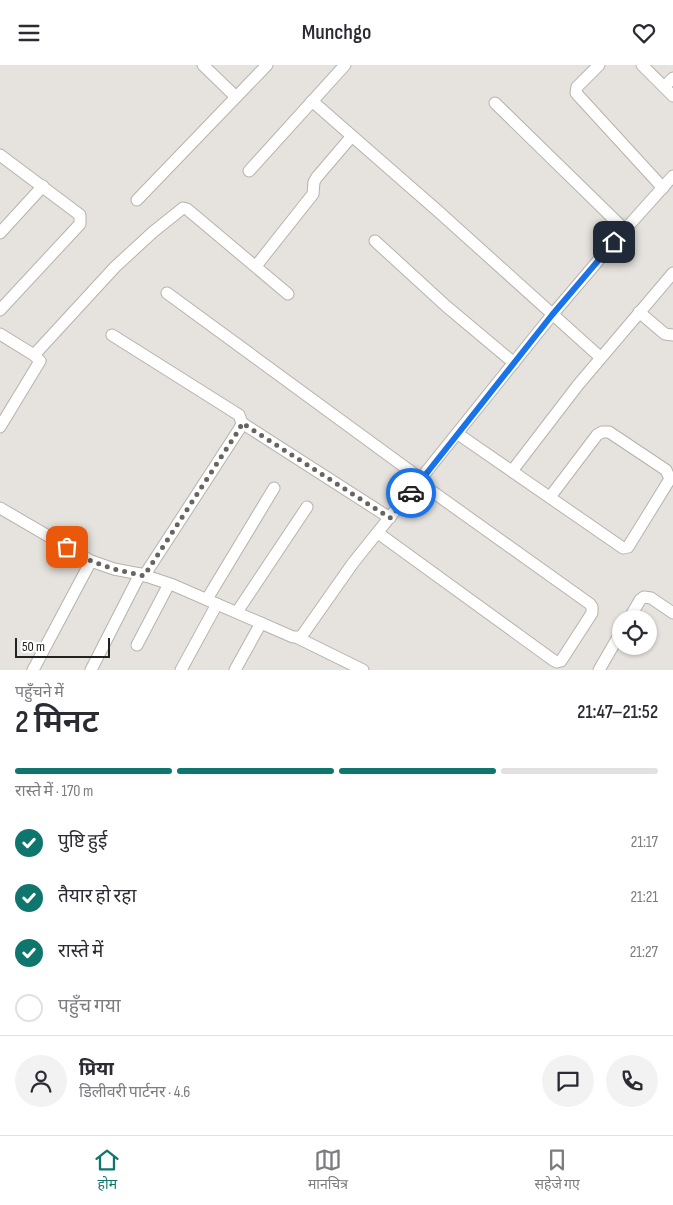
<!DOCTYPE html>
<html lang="hi">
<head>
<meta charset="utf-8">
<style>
  :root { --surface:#fff; --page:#f2f2f3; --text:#2b2b33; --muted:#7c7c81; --line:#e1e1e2; --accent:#0f766e }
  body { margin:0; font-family:"Sofia Sans Condensed","Noto Sans Devanagari",sans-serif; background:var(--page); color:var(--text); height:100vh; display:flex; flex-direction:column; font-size:19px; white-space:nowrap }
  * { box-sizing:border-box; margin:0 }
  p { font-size:16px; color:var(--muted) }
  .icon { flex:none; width:28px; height:28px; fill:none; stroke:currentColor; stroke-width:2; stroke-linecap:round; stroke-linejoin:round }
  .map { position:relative; height:605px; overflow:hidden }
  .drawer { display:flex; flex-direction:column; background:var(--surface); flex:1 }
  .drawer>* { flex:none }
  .controls { position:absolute; left:612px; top:545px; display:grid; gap:10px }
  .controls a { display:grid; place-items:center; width:45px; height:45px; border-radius:50%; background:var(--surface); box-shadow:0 1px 4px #0004; font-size:25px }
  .scale { position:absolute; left:15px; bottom:12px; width:95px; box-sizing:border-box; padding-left:5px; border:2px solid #232220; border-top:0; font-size:14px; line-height:18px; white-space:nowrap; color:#232220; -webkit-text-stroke:4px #fff; paint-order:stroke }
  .pin { position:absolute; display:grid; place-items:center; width:42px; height:42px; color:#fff; margin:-21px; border-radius:10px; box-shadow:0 2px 8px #0006 }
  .courier { position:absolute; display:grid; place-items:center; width:50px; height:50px; margin:-25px; border:4px solid #1a73e8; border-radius:50%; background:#fff; color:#222; box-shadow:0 1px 6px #0007 }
  .headline em { font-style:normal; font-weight:600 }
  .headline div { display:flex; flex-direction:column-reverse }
  .headline { display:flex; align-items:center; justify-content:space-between; height:85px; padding:0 15px }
  h1 { font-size:32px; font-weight:600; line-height:38px }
  .bar { display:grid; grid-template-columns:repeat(4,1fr); gap:8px 5px; align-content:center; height:60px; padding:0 15px }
  .bar i { height:6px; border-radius:4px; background:var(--line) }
  .bar .active { background:var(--accent) }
  .bar p { grid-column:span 4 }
  .line { display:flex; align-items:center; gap:12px; padding:0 15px; border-top:1px solid var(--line) }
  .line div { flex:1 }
  .round { display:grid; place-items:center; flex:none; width:52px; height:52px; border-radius:26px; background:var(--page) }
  ol { padding:0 15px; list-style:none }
  li { display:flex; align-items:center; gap:15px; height:55px }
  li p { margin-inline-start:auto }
  li .icon { padding:5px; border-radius:50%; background:var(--accent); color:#fff; stroke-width:4 }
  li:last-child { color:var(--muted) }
  li i { width:28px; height:28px; border:2px solid var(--line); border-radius:50% }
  header { display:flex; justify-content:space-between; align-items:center; height:65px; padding:0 15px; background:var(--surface); font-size:22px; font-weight:600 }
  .menu { display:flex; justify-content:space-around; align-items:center; height:70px; border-top:1px solid var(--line); background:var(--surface); font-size:14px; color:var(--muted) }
  .menu a { display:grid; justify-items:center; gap:2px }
  .menu .active { color:var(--accent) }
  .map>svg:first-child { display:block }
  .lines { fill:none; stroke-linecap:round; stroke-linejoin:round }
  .street-casing { stroke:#b6b3ae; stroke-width:13 }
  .street { stroke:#fff; stroke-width:11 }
  .done { stroke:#676562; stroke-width:5; stroke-dasharray:0 9 }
  .route { stroke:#1a73e8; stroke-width:6 }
</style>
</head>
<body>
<header><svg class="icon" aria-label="menu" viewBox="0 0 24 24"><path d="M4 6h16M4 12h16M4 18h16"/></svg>Munchgo<svg class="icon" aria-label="heart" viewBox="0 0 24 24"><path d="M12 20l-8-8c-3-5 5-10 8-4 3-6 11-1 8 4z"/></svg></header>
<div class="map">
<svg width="673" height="605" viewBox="0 0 673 605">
  <rect width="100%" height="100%" fill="#e6e2dd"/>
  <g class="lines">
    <defs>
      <g id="street">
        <polyline points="203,0 236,32"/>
        <polyline points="599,0 577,22 576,28 663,123"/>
        <polyline points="642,0 673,31"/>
        <polyline points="664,22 673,13"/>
        <polyline points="312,36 439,147 600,292"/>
        <polyline points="495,38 625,165"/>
        <polyline points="0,90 80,150 80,159 0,245"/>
        <polyline points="249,106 345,0"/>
        <polyline points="137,135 267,0"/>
        <polyline points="0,168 43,121"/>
        <polyline points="375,176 446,241 514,298"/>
        <polyline points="256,201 313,129 314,117 317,112 352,71"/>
        <polyline points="167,228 421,414"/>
        <polyline points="639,247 665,269 673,270"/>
        <polyline points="0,269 34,290 40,296 0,362"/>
        <polyline points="112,270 239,350 242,358 240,363 144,511"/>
        <polyline points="34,290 115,202 153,167 183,143 187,144 288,229"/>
        <polyline points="242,358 390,453"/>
        <path d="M458,369C513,407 568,445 623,483L628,482L670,414L666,405L609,367H602L597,370L550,432"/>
        <polyline points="512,406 578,320 673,208"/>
        <polyline points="0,443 91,496 114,504 140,509 173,520 293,572 301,572 353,498 552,250 614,177 673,111"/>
        <polyline points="378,468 553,595 557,597 561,596 592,548 592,542 590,539 419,417"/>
        <polyline points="207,534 274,423"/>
        <polyline points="237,547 307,442"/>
        <polyline points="629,554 640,535 644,532 651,533 673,548"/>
        <polyline points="298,573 363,605"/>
        <polyline points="137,580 169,519"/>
        <polyline points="33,605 91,496"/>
        <polyline points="91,605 140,509"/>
        <polyline points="181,605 217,539"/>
        <polyline points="235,605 261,558"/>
        <polyline points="599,605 621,567"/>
      </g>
    </defs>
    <use href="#street" class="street-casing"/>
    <use href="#street" class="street"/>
  </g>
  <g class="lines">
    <polyline class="done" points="67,482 91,496 114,504 144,511 240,363 242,358 390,453 411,428"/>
    <polyline class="route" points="411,428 552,250 614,177"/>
  </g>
</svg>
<div class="controls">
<a><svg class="icon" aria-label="locate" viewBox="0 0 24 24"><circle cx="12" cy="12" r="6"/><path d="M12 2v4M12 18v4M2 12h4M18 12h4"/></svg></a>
</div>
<div class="scale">50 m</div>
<div class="pin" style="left:67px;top:482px;background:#ea580c"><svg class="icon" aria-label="bag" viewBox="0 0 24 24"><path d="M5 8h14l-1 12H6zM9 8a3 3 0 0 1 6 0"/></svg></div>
<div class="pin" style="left:614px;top:177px;background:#1f2937"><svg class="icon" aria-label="home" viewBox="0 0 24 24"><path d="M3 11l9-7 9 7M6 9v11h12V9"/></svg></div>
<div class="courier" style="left:411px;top:428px"><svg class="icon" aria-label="car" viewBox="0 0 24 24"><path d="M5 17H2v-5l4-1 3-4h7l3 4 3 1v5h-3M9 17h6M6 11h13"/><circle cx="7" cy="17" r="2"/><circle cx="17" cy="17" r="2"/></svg></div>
</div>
<section class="drawer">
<div class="headline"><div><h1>2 मिनट</h1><p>पहुँचने में</p></div><em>21:47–21:52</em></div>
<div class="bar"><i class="active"></i><i class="active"></i><i class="active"></i><i></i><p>रास्ते में · 170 m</p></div>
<ol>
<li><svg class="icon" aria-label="check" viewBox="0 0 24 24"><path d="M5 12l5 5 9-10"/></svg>पुष्टि हुई<p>21:17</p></li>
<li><svg class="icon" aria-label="check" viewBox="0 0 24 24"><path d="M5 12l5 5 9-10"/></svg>तैयार हो रहा<p>21:21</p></li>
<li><svg class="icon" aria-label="check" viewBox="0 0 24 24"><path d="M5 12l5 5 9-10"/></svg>रास्ते में<p>21:27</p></li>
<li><i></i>पहुँच गया</li>
</ol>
<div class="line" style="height:90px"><a class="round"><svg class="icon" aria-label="person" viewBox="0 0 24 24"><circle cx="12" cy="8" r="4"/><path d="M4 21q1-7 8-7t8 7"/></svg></a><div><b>प्रिया</b><p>डिलीवरी पार्टनर · 4.6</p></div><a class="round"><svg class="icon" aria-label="chat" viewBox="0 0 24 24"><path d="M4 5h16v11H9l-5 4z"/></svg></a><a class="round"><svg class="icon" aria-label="phone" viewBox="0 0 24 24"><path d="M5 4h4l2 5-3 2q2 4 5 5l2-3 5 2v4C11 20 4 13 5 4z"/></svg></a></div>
</section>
<nav class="menu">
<a class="active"><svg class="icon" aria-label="home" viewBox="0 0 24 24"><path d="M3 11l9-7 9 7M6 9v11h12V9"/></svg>होम</a>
<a><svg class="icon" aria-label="map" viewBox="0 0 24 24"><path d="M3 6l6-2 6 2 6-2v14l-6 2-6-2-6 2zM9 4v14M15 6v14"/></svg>मानचित्र</a>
<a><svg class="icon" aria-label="saved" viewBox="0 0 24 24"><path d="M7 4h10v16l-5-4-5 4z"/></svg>सहेजे गए</a>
</nav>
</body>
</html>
